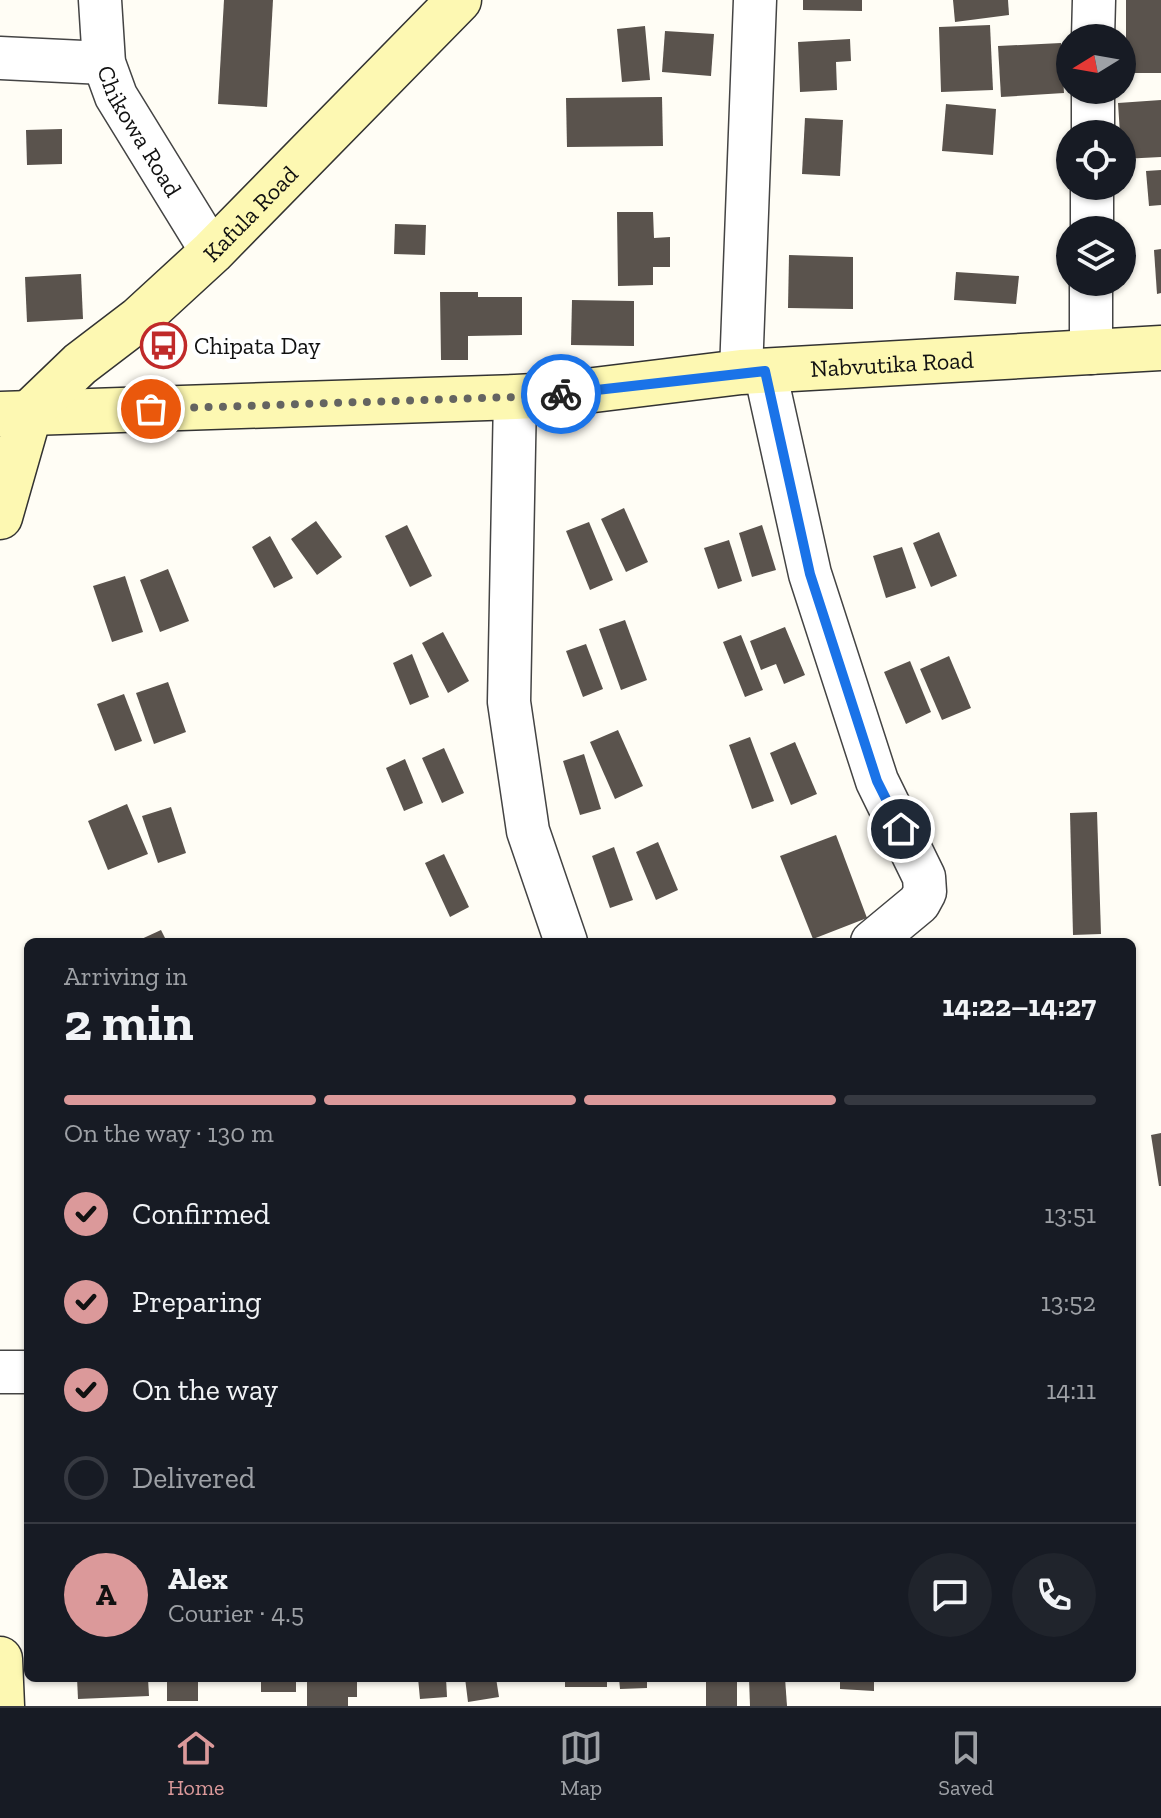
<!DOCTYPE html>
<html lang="en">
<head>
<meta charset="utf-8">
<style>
  :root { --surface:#171b24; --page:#20242c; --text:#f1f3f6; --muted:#9ea1a6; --line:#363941; --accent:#db999a }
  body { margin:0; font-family:"Zilla Slab",serif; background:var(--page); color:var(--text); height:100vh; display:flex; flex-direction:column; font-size:30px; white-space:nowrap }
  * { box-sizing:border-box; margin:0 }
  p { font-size:26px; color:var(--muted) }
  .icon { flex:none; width:44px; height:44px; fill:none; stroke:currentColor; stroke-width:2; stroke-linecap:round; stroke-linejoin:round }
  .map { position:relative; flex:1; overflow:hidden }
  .sheet { position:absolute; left:24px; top:938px; width:1112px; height:744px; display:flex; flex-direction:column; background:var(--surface); border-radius:12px; box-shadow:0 2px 6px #0004 }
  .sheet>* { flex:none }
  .needle { width:52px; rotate:259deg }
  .controls { position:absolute; left:1056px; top:24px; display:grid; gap:16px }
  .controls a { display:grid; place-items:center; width:80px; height:80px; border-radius:50%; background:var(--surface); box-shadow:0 2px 6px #0004; font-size:40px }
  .pin { position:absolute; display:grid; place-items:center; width:68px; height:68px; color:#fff; margin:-34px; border:4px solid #fff; border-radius:50%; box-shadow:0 2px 8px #0007 }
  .courier { position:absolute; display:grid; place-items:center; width:80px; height:80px; margin:-40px; border:6px solid #1a73e8; border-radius:50%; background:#fff; color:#222; box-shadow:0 2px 10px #0007 }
  .summary em { font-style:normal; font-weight:800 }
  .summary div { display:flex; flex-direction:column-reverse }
  .summary { display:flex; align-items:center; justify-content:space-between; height:136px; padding:0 40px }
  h1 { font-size:52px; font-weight:800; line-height:60px }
  .bar { display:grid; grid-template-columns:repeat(4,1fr); gap:12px 8px; align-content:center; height:96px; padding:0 40px }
  .bar i { height:10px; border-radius:6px; background:var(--line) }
  .bar .selected { background:var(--accent) }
  .bar p { grid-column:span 4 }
  .line { display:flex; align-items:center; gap:20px; padding:0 40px; border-top:2px solid var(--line) }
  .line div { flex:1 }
  .round { display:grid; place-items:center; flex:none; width:84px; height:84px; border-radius:42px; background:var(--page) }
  ol { padding:0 40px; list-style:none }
  li { display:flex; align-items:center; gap:24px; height:88px }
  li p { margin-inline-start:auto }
  li .icon { padding:8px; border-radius:50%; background:var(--accent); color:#111; stroke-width:4 }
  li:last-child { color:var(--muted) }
  li i { width:44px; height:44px; border:4px solid var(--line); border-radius:50% }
  .dock { display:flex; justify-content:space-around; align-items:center; height:112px; border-top:2px solid var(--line); background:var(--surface); font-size:22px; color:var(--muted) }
  .dock a { display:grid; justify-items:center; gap:4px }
  .dock .selected { color:var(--accent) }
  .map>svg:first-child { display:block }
  .building { fill:#5a534d }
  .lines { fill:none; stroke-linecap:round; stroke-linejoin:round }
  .street-casing { stroke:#444; stroke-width:45 }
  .secondary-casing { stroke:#333; stroke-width:47 }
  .street { stroke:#fff; stroke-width:42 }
  .secondary { stroke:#fdf8b2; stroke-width:44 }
  .done { stroke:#646461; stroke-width:8; stroke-dasharray:0 14.4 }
  .route { stroke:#1a73e8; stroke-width:10 }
  .labels { text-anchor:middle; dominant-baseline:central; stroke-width:8; stroke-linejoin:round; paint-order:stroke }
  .street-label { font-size:24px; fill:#111; stroke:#fff }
  .poi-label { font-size:24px; fill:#111; stroke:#fff; text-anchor:start }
</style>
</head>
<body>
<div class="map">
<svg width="1161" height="1706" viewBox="0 0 1161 1706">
  <rect width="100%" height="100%" fill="#fffdf5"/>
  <g class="building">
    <polygon points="224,0 273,0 267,107 218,104"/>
    <polygon points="803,0 862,0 862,11 803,10"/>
    <polygon points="953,0 1008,0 1009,15 955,22"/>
    <rect x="1126" y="0" width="35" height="73"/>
    <polygon points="990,25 993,90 941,92 939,27"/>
    <polygon points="645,26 650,80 622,82 617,29"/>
    <polygon points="665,31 714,34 711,76 662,72"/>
    <polygon points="850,39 851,61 836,62 837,90 800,92 798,42"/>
    <polygon points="1061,43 1064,93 1001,97 998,46"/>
    <polygon points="662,97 663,146 567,147 566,98"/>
    <polygon points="1161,100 1161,157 1122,159 1122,134 1120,134 1118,103"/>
    <polygon points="946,104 996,109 993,155 942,151"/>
    <polygon points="805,118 843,120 840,176 802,174"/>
    <polygon points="62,129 62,164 27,165 26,130"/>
    <polygon points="1161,170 1161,205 1149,206 1146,171"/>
    <polygon points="617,212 653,212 654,238 670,237 670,267 653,267 653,285 618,286"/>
    <polygon points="395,224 426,225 425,255 394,254"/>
    <polygon points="1161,249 1161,293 1157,294 1154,250"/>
    <polygon points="789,255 853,257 853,309 788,308"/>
    <polygon points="956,272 1019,276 1016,304 954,300"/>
    <polygon points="81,274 83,319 27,322 25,277"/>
    <polygon points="440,292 478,292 478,297 522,297 522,335 468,336 468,360 441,360"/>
    <polygon points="572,300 634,301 634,346 571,345"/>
    <polygon points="624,508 648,562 626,572 601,519"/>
    <polygon points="316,521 342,557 317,575 291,539"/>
    <polygon points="589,522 613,580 590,590 566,531"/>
    <polygon points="407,525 432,576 410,587 385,536"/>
    <polygon points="762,525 776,570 752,577 739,533"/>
    <polygon points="939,532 957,576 931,587 913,543"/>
    <polygon points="270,536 293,578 274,588 252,547"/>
    <polygon points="729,540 742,581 718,589 704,548"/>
    <polygon points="902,547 916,588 886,598 873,556"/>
    <polygon points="168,569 189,621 160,632 140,580"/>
    <polygon points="125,576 143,632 112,642 93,586"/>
    <polygon points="625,620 647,680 621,690 599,629"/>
    <polygon points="785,627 805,675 784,684 776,664 761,670 750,641"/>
    <polygon points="443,632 469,681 448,693 422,643"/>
    <polygon points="741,635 763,690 745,697 723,642"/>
    <polygon points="586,644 603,689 583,697 566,651"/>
    <polygon points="412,654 429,697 410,705 393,663"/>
    <polygon points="949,656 971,708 942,720 920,669"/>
    <polygon points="910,661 931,712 906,724 884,672"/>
    <polygon points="168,682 186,732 154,744 136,693"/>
    <polygon points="124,694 142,741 115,751 97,704"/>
    <polygon points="618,730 643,786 615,799 590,742"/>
    <polygon points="750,737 774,801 752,809 729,745"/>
    <polygon points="795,742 817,794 791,805 770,753"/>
    <polygon points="444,748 464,793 442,803 422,758"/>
    <polygon points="584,754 601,809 580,815 563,761"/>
    <polygon points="405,759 423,803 404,811 386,768"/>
    <polygon points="127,804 148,854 108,870 88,821"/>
    <polygon points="171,807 186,853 158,863 142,816"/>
    <polygon points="1097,812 1101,934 1073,935 1070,813"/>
    <polygon points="836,835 867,918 813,939 780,856"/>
    <polygon points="658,842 678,890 656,900 636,852"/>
    <polygon points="614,847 633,900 610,908 592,856"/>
    <polygon points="444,854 469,907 450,917 425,863"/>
    <polygon points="161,930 167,942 135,942"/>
    <polygon points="1161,1133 1161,1186 1159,1186 1151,1135"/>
    <polygon points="77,1678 148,1678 149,1696 78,1699"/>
    <rect x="167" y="1678" width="31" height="23"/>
    <rect x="261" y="1678" width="35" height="14"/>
    <polygon points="307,1678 357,1678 357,1697 348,1697 348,1706 307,1706"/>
    <polygon points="418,1678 446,1678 447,1697 420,1699"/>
    <polygon points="465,1678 496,1678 499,1697 468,1702"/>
    <rect x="565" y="1678" width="42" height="9"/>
    <polygon points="619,1678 647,1678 647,1688 620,1689"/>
    <rect x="706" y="1678" width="31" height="28"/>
    <polygon points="749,1678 785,1678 787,1706 750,1706"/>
    <polygon points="840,1678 874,1678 874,1691 840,1689"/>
  </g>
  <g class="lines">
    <defs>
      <g id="street">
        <path id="s1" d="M100,0L104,63L116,96L212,252"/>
        <polyline points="1093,38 1094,0"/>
        <polyline points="0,58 104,63"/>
        <polyline points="1093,134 1093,90"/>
        <polyline points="1092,230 1092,186"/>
        <polyline points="1091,353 1091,282"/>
        <polyline points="765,371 810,574 877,781 924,877 925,892 919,903 872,942"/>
        <polyline points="741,372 755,0"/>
        <polyline points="515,397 509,702 528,831 566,942"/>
        <polyline points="0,1372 28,1372"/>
      </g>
      <g id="secondary">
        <path id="s2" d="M0,414L515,397L553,395L741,372L1161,348"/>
        <path id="s3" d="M0,517L30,412L80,364L139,319L212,252L459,0"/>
        <polyline points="0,1659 2,1706"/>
      </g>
    </defs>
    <use href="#street" class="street-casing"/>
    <use href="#secondary" class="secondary-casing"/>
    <use href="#street" class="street"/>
    <use href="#secondary" class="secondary"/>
  </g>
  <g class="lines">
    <polyline class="done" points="151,409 515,397 561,394"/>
    <polyline class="route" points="561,394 765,371 810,574 877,781 901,829"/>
  </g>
  <defs>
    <symbol id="bus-ring" viewBox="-11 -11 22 22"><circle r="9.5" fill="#fff" stroke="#c02a2a" stroke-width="1.5"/><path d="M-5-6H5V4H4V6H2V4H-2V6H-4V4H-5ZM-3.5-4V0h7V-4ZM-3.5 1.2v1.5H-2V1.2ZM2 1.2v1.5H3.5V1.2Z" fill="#c02a2a"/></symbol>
  </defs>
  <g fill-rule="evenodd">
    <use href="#bus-ring" x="138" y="320" width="51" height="51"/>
  </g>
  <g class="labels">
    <g class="street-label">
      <text stroke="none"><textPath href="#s1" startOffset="140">Chikowa Road</textPath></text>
      <text stroke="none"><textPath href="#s3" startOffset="406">Kafula Road</textPath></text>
      <text stroke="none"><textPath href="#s2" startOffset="894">Nabvutika Road</textPath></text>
    </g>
    <g class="poi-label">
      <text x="194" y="345">Chipata Day</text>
    </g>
  </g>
</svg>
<div class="controls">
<a><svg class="needle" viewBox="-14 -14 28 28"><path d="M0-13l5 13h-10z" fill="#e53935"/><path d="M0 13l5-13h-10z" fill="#9ea1a6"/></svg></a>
<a><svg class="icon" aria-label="locate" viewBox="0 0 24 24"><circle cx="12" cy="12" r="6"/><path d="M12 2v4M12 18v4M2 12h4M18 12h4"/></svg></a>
<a><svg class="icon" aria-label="layers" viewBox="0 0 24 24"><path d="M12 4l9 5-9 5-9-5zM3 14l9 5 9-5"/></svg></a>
</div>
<div class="pin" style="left:151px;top:409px;background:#ea580c"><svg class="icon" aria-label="bag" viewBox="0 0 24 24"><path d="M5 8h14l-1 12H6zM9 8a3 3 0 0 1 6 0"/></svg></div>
<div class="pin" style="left:901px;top:829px;background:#1f2937"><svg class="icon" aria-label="home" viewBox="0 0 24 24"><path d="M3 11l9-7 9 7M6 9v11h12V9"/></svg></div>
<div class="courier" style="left:561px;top:394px"><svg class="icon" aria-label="bike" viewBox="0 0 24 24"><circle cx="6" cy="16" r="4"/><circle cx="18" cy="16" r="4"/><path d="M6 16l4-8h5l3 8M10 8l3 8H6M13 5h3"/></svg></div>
<section class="sheet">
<div class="summary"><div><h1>2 min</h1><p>Arriving in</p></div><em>14:22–14:27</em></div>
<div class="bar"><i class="selected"></i><i class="selected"></i><i class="selected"></i><i></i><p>On the way · 130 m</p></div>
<ol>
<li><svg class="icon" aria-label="check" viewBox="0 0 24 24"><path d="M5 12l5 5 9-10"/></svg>Confirmed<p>13:51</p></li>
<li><svg class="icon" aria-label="check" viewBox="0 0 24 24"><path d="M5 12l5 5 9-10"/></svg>Preparing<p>13:52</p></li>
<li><svg class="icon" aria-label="check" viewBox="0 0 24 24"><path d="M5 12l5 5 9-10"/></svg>On the way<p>14:11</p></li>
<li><i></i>Delivered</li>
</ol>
<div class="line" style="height:144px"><b class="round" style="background:var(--accent);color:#111">A</b><div><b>Alex</b><p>Courier · 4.5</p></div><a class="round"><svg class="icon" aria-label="chat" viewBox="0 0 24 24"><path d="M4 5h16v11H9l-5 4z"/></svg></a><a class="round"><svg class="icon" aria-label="phone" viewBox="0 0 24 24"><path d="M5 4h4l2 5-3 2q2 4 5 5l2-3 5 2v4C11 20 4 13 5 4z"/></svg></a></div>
</section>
</div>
<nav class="dock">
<a class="selected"><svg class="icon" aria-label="home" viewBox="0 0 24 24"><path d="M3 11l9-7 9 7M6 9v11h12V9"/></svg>Home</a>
<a><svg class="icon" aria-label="map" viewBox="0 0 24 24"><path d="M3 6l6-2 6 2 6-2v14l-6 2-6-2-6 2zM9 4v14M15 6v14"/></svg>Map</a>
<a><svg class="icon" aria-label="saved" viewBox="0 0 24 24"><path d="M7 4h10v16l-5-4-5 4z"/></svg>Saved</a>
</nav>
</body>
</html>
